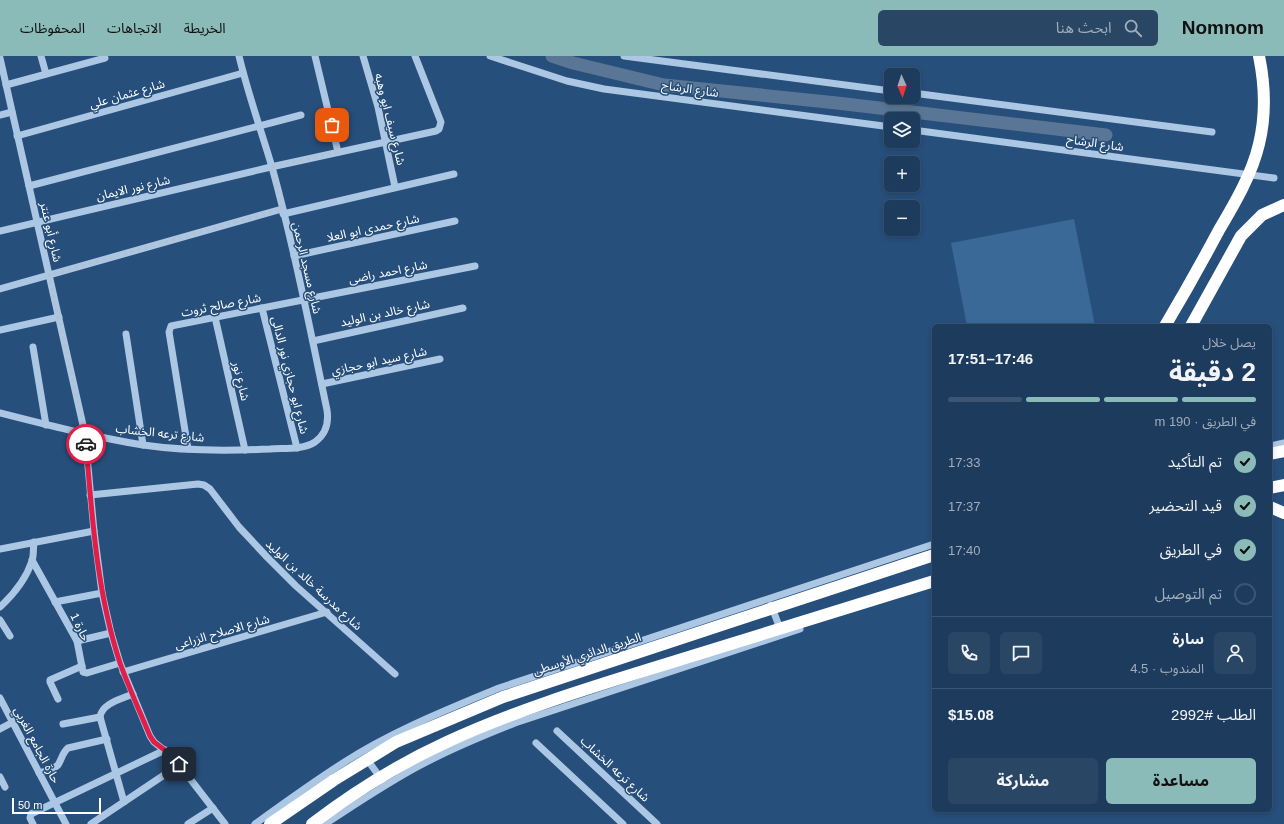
<!DOCTYPE html>
<html lang="ar">
<head>
<meta charset="utf-8">
<style>
  :root { --surface:#1d3b5c; --page:#2a4665; --text:#f1f3f6; --muted:#a0adbb; --line:#3b5572; --accent:#8bbbb9 }
  body { margin:0; font-family:Arial,"Noto Sans Arabic",sans-serif; background:var(--page); color:var(--text); direction:rtl; height:100vh; display:flex; flex-direction:column; font-size:15px; white-space:nowrap }
  * { box-sizing:border-box; margin:0 }
  p { font-size:13px; color:var(--muted) }
  .icon { flex:none; width:22px; height:22px; fill:none; stroke:currentColor; stroke-width:2; stroke-linecap:round; stroke-linejoin:round }
  .map { position:relative; flex:1; overflow:hidden; direction:ltr }
  .sheet { position:absolute; left:932px; top:268px; width:340px; height:488px; display:flex; flex-direction:column; background:var(--surface); border-radius:6px; box-shadow:0 2px 6px #0003,0 0 0 1px var(--line); direction:rtl }
  .sheet>* { flex:none }
  .needle { width:26px; rotate:177deg }
  .buttons { position:absolute; left:884px; top:12px; display:grid; gap:8px }
  .buttons a { display:grid; place-items:center; width:36px; height:36px; border-radius:6px; background:var(--surface); box-shadow:0 2px 6px #0003,0 0 0 1px var(--line); font-size:20px }
  .scale { position:absolute; left:12px; bottom:10px; width:89px; box-sizing:border-box; padding-left:4px; border:2px solid #fff; border-top:0; font-size:11px; line-height:14px; white-space:nowrap; color:#fff; -webkit-text-stroke:3px #274f7b; paint-order:stroke }
  .pin { position:absolute; display:grid; place-items:center; width:34px; height:34px; color:#fff; margin:-17px; border-radius:8px; box-shadow:0 2px 6px #0006 }
  .courier { position:absolute; display:grid; place-items:center; width:40px; height:40px; margin:-20px; border:3px solid #e11d48; border-radius:50%; background:#fff; color:#222; box-shadow:0 1px 5px #0007 }
  .overview em { font-style:normal; font-weight:700 }
  .overview div { display:flex; flex-direction:column-reverse }
  .overview { display:flex; align-items:center; justify-content:space-between; height:68px; padding:0 16px }
  h1 { font-size:26px; font-weight:700; line-height:30px }
  .bar { display:grid; grid-template-columns:repeat(4,1fr); gap:6px 4px; align-content:center; height:48px; padding:0 16px }
  .bar i { height:5px; border-radius:3px; background:var(--line) }
  .bar .current { background:var(--accent) }
  .bar p { grid-column:span 4 }
  .line { display:flex; align-items:center; gap:10px; padding:0 16px; border-top:1px solid var(--line) }
  .line div { flex:1 }
  .round { display:grid; place-items:center; flex:none; width:42px; height:42px; border-radius:6px; background:var(--page) }
  ol { padding:0 16px; list-style:none }
  li { display:flex; align-items:center; gap:12px; height:44px }
  li p { margin-inline-start:auto }
  li .icon { padding:4px; border-radius:50%; background:var(--accent); color:#111; stroke-width:4 }
  li:last-child { color:var(--muted) }
  li i { width:22px; height:22px; border:2px solid var(--line); border-radius:50% }
  .button { display:flex; gap:8px; margin-top:auto; padding:8px 16px }
  .button a { flex:1; height:46px; border-radius:6px; background:var(--accent); color:#111; font-size:16px; font-weight:700; line-height:46px; text-align:center }
  .button a+a { background:var(--page); color:var(--text) }
  header { display:flex; align-items:center; gap:24px; box-sizing:border-box; height:56px; padding:0 20px; background:var(--accent); color:#111 }
  header strong { font-size:19px }
  nav { display:flex; gap:22px; margin-inline-start:auto; font-size:14px }
  .search { width:280px; height:36px; background:var(--page); display:flex; align-items:center; gap:10px; box-sizing:border-box; padding:0 14px; border-radius:6px; color:var(--muted); font-size:15px }
  .map>svg:first-child { display:block }
  .green { fill:#3a6998 }
  .lines { fill:none; stroke-linecap:round; stroke-linejoin:round }
  .canal { stroke:#5a7696; stroke-width:13 }
  .minor { stroke:#abc7e4; stroke-width:7 }
  .highway { stroke:#fff; stroke-width:12 }
  .highway-bridge { stroke:#fff; stroke-width:12 }
  .done { stroke:#b3c1d1; stroke-width:4; stroke-dasharray:0 7.2 }
  .route { stroke:#e11d48; stroke-width:5 }
  .labels { text-anchor:middle; dominant-baseline:central; stroke-width:3; stroke-linejoin:round; paint-order:stroke }
  .street-label { font-size:12px; fill:#fff; stroke:#274f7b }
</style>
</head>
<body>
<header>
<strong>Nomnom</strong>
<div class="search"><svg class="icon" aria-label="search" viewBox="0 0 24 24"><circle cx="10" cy="10" r="6"/><path d="M15 15l6 6"/></svg>ابحث هنا</div>
<nav><a>الخريطة</a><a>الاتجاهات</a><a>المحفوظات</a></nav>
</header>
<div class="map">
<svg width="1284" height="768" viewBox="0 0 1284 768">
  <rect width="100%" height="100%" fill="#274f7b"/>
  <polygon class="green" points="1074,163 1095,270 967,270 951,187"/>
  <g class="lines">
    <polyline class="canal" points="552,0 573,7 664,29 837,47 1106,79"/>
    <g class="minor">
      <polyline points="41,0 46,18"/>
      <polyline points="315,0 338,96"/>
      <polyline points="363,0 378,51 395,131"/>
      <polyline points="490,0 567,25 604,33 891,71"/>
      <polyline points="624,0 891,35"/>
      <polyline points="0,2 85,378 94,475 102,537 111,577 120,607 150,680 154,686 174,702 225,768"/>
      <polyline points="6,29 105,2"/>
      <polyline points="913,37 1212,76"/>
      <polyline points="0,59 12,56"/>
      <polyline points="913,74 1274,122"/>
      <polyline points="17,80 243,17"/>
      <polyline points="29,130 301,59"/>
      <polyline points="283,158 454,118"/>
      <polyline points="0,175 271,111 436,75 439,73 441,66 415,0"/>
      <polyline points="294,200 455,165"/>
      <polyline points="0,233 282,153"/>
      <polyline points="262,252 297,392"/>
      <polyline points="215,261 245,394"/>
      <polyline points="0,274 59,261"/>
      <polyline points="126,278 143,389"/>
      <polyline points="313,285 463,252"/>
      <polyline points="33,291 46,369"/>
      <polyline points="322,328 440,303"/>
      <path d="M0,357C47,369 94,381 143,389C184,395 228,395 270,393C284,392 303,394 315,386C326,378 329,367 327,354C310,273 294,191 272,111C261,74 248,38 239,0"/>
      <polyline points="1270,390 1284,387"/>
      <polyline points="188,393 169,276 171,270 475,210"/>
      <polyline points="90,439 198,428 204,429 210,433 239,471 267,501 296,530 395,618"/>
      <polyline points="0,493 94,475"/>
      <polyline points="32,504 77,585 83,616 87,617 120,607"/>
      <polyline points="55,546 102,537"/>
      <polyline points="771,549 781,575"/>
      <path d="M0,551C13,539 26,523 32,505C34,499 33,492 34,486"/>
      <polyline points="0,564 10,580"/>
      <polyline points="77,585 111,577"/>
      <polyline points="123,616 327,556"/>
      <polyline points="0,642 66,768"/>
      <polyline points="58,643 50,626 50,624 82,610"/>
      <polyline points="63,668 100,661"/>
      <polyline points="0,673 13,666"/>
      <polyline points="557,675 657,768"/>
      <polyline points="536,687 623,768"/>
      <polyline points="366,702 382,724"/>
      <path d="M39,717C45,715 54,713 58,709C62,703 62,697 68,692L107,683"/>
      <polyline points="0,721 5,731"/>
      <path d="M124,746L100,661C102,647 122,643 133,638"/>
      <polyline points="33,768 30,762 31,758 165,694"/>
      <polyline points="91,768 179,709"/>
      <polyline points="188,768 213,752"/>
      <path d="M255,768C284,747 313,726 343,707C391,676 446,654 499,632L934,488"/>
      <path d="M325,768C356,748 387,727 419,710C450,693 482,680 515,667L800,573"/>
    </g>
    <g class="highway">
      <polyline points="1191,270 1241,180 1262,159 1284,149"/>
      <polyline points="1270,398 1284,395"/>
      <polyline points="1270,432 1284,429"/>
      <polyline points="1270,451 1284,457"/>
    </g>
    <g class="highway-bridge">
      <path d="M1165,270C1184,238 1202,206 1219,174C1235,147 1252,118 1259,88C1266,59 1265,29 1259,0"/>
      <polyline points="270,768 334,724 396,686 503,641 934,499"/>
      <path d="M312,768C354,736 399,708 447,686C520,652 602,628 679,604C764,578 849,552 934,525"/>
    </g>
  </g>
  <g class="lines">
    <polyline class="done" points="86,388 85,378 49,219 282,153 271,111 338,96 332,69"/>
    <path class="route" d="M86,388C92,462 97,537 120,607C129,632 140,656 150,680L154,686L170,698L179,708"/>
  </g>
  <g class="labels">
    <g class="street-label">
      <text transform="translate(690 33) rotate(8)">شارع الرشاح</text>
      <text transform="translate(127 38) rotate(-16)">شارع عثمان علي</text>
      <text transform="translate(390 63) rotate(76)">شارع سيف ابو وهبه</text>
      <text transform="translate(1095 87) rotate(8)">شارع الرشاح</text>
      <text transform="translate(133 132) rotate(-13)">شارع نور الايمان</text>
      <text transform="translate(373 172) rotate(-12)">شارع حمدى ابو العلا</text>
      <text transform="translate(51 176) rotate(77)">شارع أبو عنتر</text>
      <text transform="translate(307 212) rotate(77)">شارع مسجد الرحمن</text>
      <text transform="translate(388 216) rotate(-11)">شارع احمد راضى</text>
      <text transform="translate(221 249) rotate(-11)">شارع صالح ثروت</text>
      <text transform="translate(385 257) rotate(-12)">شارع خالد بن الوليد</text>
      <text transform="translate(379 305) rotate(-12)">شارع سيد ابو حجازي</text>
      <text transform="translate(290 319) rotate(76)">شارع ابو حجازي نور الدالى</text>
      <text transform="translate(241 325) rotate(77)">شارع نور</text>
      <text transform="translate(160 377) rotate(6)">شارع ترعه الخشاب</text>
      <text transform="translate(314 529) rotate(43)">شارع مدرسة خالد بن الوليد</text>
      <text transform="translate(80 571) rotate(64)">حارة 1</text>
      <text transform="translate(222 576) rotate(-16)">شارع الاصلاح الزراعى</text>
      <text transform="translate(587 598) rotate(-18)">الطريق الدائري الأوسطى</text>
      <text transform="translate(37 689) rotate(62)">حارة الجامع الغربي</text>
      <text transform="translate(615 713) rotate(43)">شارع ترعه الخشاب</text>
    </g>
  </g>
</svg>
<div class="buttons">
<a><svg class="needle" viewBox="-14 -14 28 28"><path d="M0-13l5 13h-10z" fill="#e53935"/><path d="M0 13l5-13h-10z" fill="#a0adbb"/></svg></a>
<a><svg class="icon" aria-label="layers" viewBox="0 0 24 24"><path d="M12 4l9 5-9 5-9-5zM3 14l9 5 9-5"/></svg></a>
<a>+</a>
<a>−</a>
</div>
<div class="scale">50 m</div>
<div class="pin" style="left:332px;top:69px;background:#ea580c"><svg class="icon" aria-label="bag" viewBox="0 0 24 24"><path d="M5 8h14l-1 12H6zM9 8a3 3 0 0 1 6 0"/></svg></div>
<div class="pin" style="left:179px;top:708px;background:#1f2937"><svg class="icon" aria-label="home" viewBox="0 0 24 24"><path d="M3 11l9-7 9 7M6 9v11h12V9"/></svg></div>
<div class="courier" style="left:86px;top:388px"><svg class="icon" aria-label="car" viewBox="0 0 24 24"><path d="M5 17H2v-5l4-1 3-4h7l3 4 3 1v5h-3M9 17h6M6 11h13"/><circle cx="7" cy="17" r="2"/><circle cx="17" cy="17" r="2"/></svg></div>
<section class="sheet">
<div class="overview"><div><h1>2 دقيقة</h1><p>يصل خلال</p></div><em>17:46–17:51</em></div>
<div class="bar"><i class="current"></i><i class="current"></i><i class="current"></i><i></i><p>في الطريق · 190 m</p></div>
<ol>
<li><svg class="icon" aria-label="check" viewBox="0 0 24 24"><path d="M5 12l5 5 9-10"/></svg>تم التأكيد<p>17:33</p></li>
<li><svg class="icon" aria-label="check" viewBox="0 0 24 24"><path d="M5 12l5 5 9-10"/></svg>قيد التحضير<p>17:37</p></li>
<li><svg class="icon" aria-label="check" viewBox="0 0 24 24"><path d="M5 12l5 5 9-10"/></svg>في الطريق<p>17:40</p></li>
<li><i></i>تم التوصيل</li>
</ol>
<div class="line" style="height:72px"><a class="round"><svg class="icon" aria-label="person" viewBox="0 0 24 24"><circle cx="12" cy="8" r="4"/><path d="M4 21q1-7 8-7t8 7"/></svg></a><div><b>سارة</b><p>المندوب · 4.5</p></div><a class="round"><svg class="icon" aria-label="chat" viewBox="0 0 24 24"><path d="M4 5h16v11H9l-5 4z"/></svg></a><a class="round"><svg class="icon" aria-label="phone" viewBox="0 0 24 24"><path d="M5 4h4l2 5-3 2q2 4 5 5l2-3 5 2v4C11 20 4 13 5 4z"/></svg></a></div>
<div class="line" style="height:52px"><div>الطلب #2992</div><b>$15.08</b></div>
<div class="button"><a>مساعدة</a><a>مشاركة</a></div>
</section>
</div>
</body>
</html>
